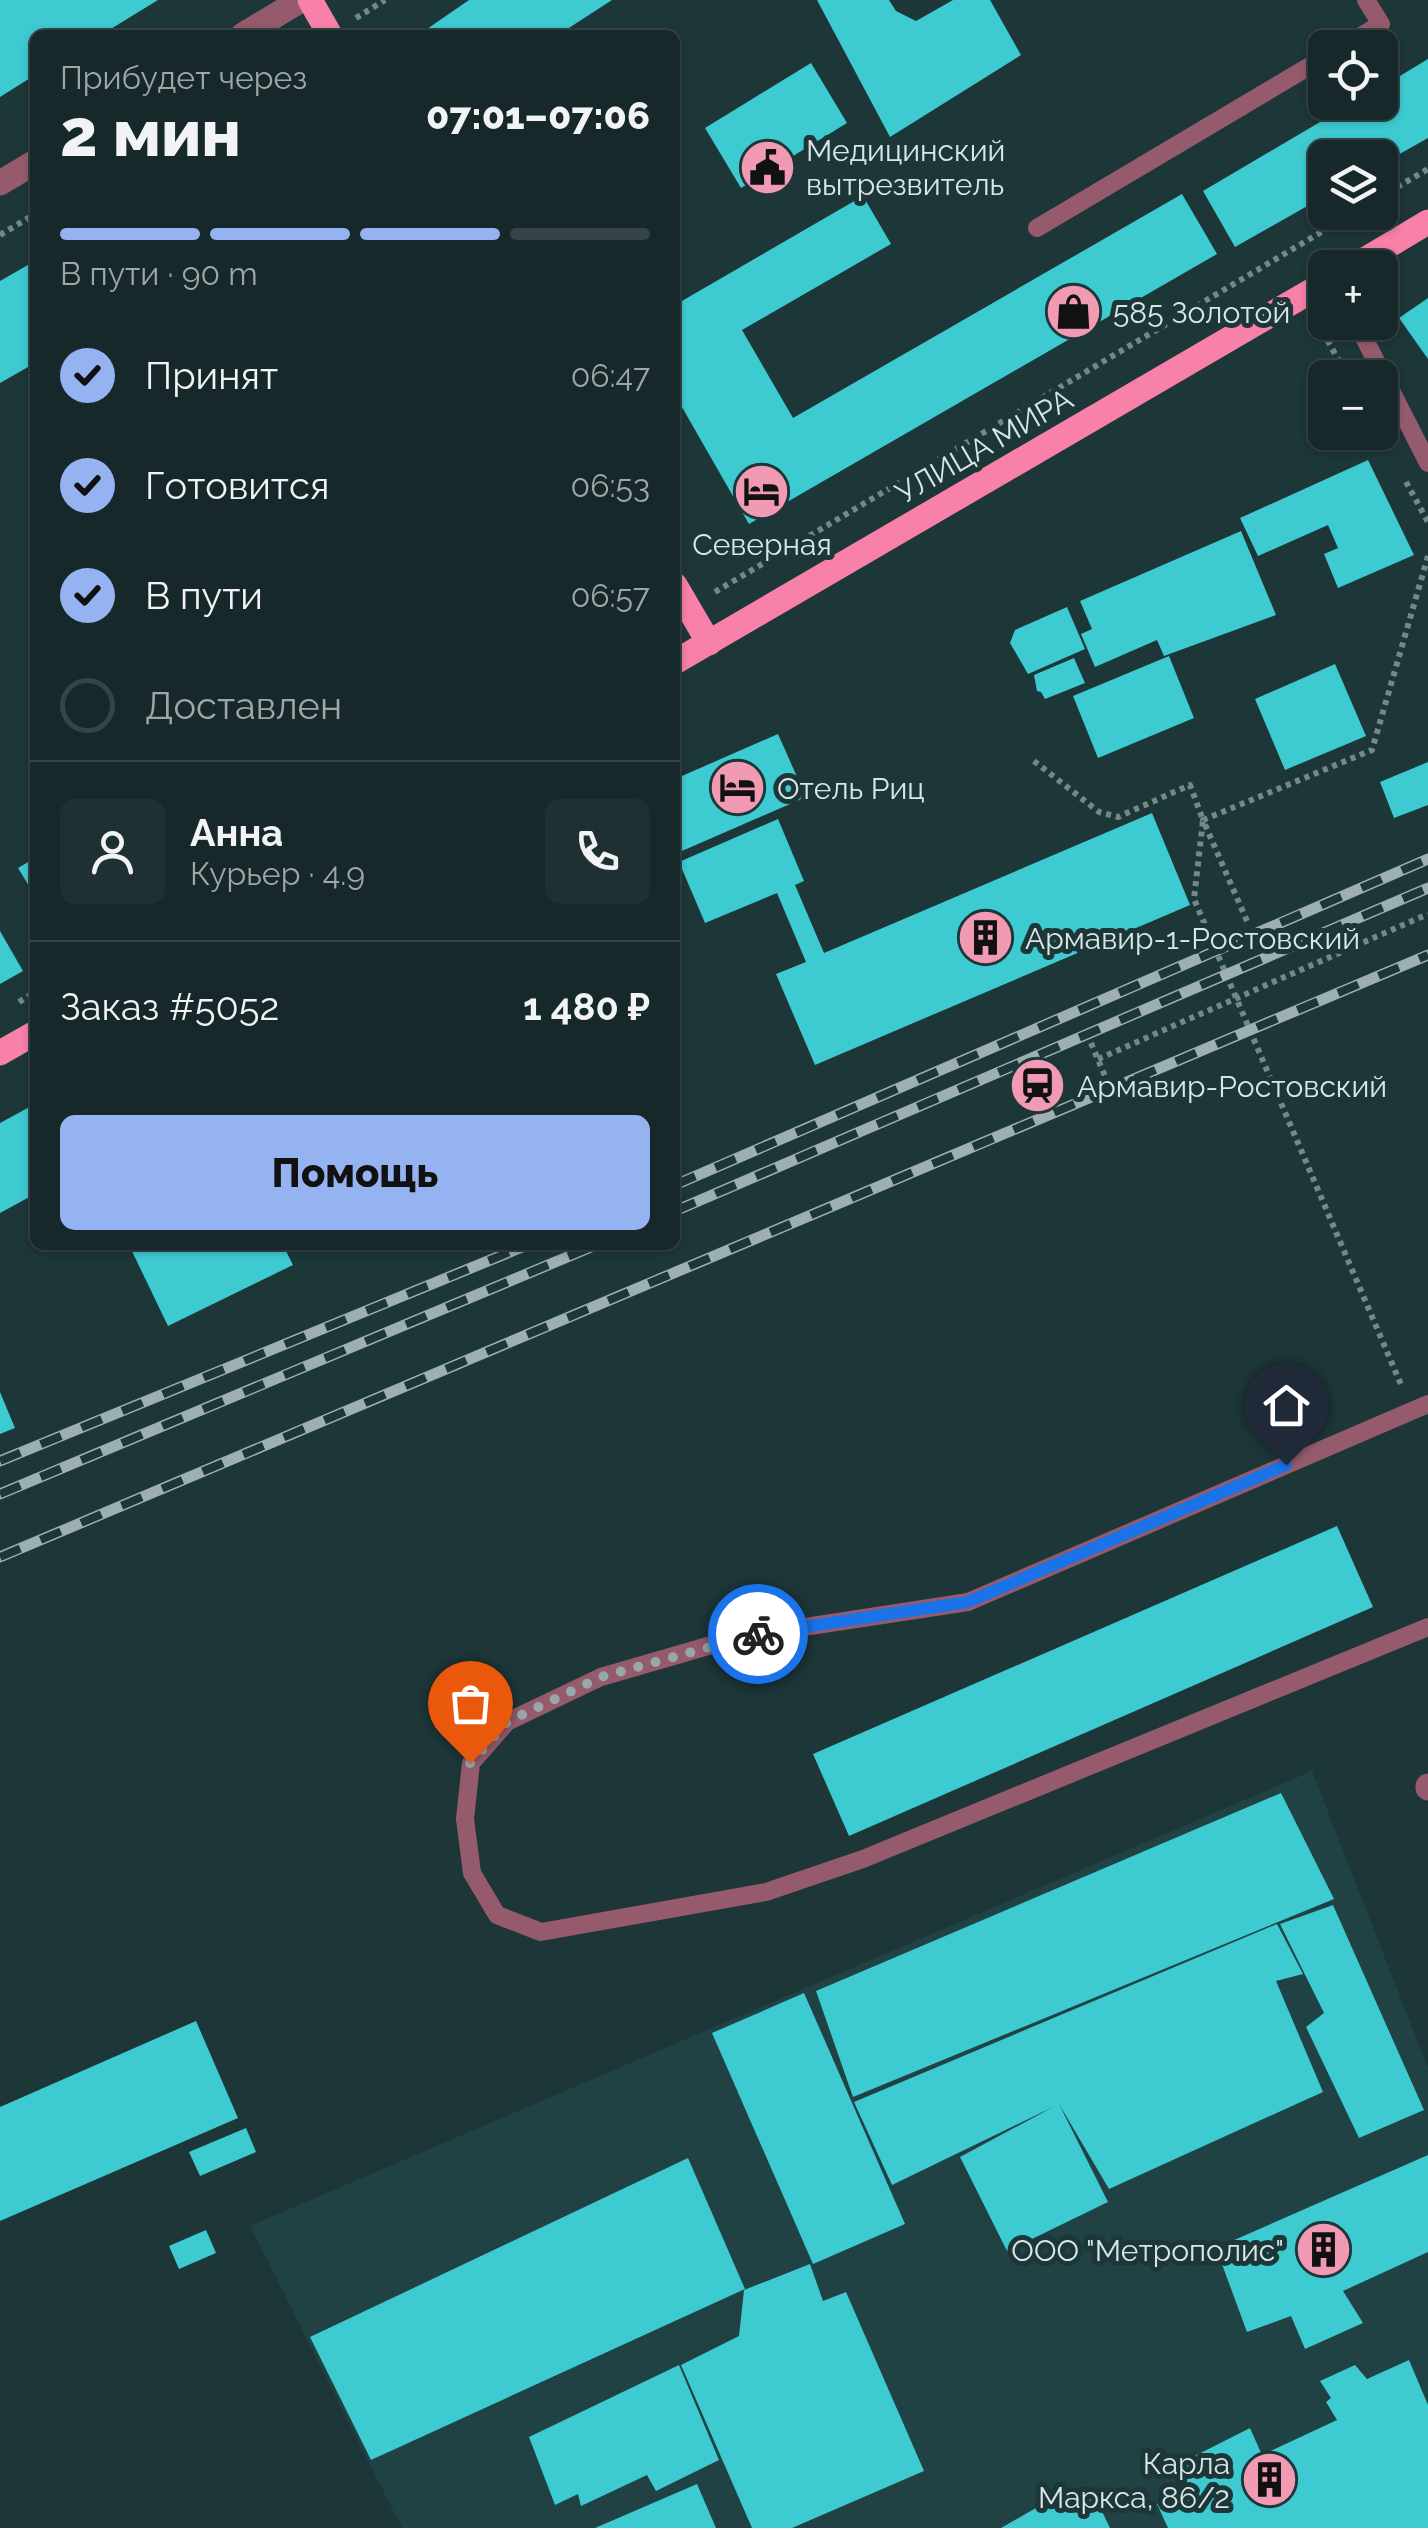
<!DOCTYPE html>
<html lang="ru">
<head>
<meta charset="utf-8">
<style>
  :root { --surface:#16282a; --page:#1f3032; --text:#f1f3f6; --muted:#9ea6a8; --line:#354447; --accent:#95b2f1 }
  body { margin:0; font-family:Raleway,sans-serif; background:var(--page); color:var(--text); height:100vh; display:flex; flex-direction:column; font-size:38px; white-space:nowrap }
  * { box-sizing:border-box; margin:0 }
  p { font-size:32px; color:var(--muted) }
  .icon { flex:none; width:55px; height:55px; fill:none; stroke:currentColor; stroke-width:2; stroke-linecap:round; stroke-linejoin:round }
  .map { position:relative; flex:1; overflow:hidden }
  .drawer { position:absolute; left:30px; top:30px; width:650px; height:1220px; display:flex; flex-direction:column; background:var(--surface); border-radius:15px; box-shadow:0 2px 8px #0004,0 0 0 2px var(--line) }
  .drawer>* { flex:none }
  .fabs { position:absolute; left:1308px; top:30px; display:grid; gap:20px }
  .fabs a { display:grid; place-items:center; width:90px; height:90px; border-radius:15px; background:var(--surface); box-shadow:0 2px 8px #0004,0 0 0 2px var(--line); font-size:50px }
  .pin { position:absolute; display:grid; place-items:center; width:85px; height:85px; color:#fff; margin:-102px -42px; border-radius:50% 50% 50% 0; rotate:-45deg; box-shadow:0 0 10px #0007 }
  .pin .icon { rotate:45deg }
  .courier { position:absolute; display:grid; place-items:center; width:100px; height:100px; margin:-50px; border:8px solid #1a73e8; border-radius:50%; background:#fff; color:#222; box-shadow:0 2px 12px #0007 }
  .headline em { font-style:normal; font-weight:800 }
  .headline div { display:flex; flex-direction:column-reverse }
  .headline { display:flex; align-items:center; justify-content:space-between; height:170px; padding:0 30px }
  h1 { font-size:65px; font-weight:800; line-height:75px }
  .bar { display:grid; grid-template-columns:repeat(4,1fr); gap:15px 10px; align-content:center; height:120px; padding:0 30px }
  .bar i { height:12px; border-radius:8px; background:var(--line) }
  .bar .active { background:var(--accent) }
  .bar p { grid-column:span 4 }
  .line { display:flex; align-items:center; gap:25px; padding:0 30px; border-top:2px solid var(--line) }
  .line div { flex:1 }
  .round { display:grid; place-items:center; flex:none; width:105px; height:105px; border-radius:15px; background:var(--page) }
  ol { padding:0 30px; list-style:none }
  li { display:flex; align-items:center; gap:30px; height:110px }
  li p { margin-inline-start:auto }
  li .icon { padding:10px; border-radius:50%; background:var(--accent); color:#111; stroke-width:4 }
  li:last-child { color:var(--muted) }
  li i { width:55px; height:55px; border:5px solid var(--line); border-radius:50% }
  .primary-button { display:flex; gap:20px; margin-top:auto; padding:20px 30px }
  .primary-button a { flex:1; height:115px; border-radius:15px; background:var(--accent); color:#111; font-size:40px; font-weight:800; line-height:115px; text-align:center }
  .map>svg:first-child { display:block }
  .built { fill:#204244 }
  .building { fill:#3dcad1 }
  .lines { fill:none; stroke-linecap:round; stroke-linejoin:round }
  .path { stroke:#748889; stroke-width:6; stroke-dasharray:5 5; stroke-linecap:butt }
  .service { stroke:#955b6d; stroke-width:18 }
  .tertiary { stroke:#955b6d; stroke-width:25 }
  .primary { stroke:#f781a8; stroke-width:25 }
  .rail-casing { stroke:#9dafb0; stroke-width:11 }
  .rail { stroke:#1d3638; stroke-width:8; stroke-dasharray:22; stroke-linecap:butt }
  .done { stroke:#97a8aa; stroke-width:10; stroke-dasharray:0 18 }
  .route { stroke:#1a73e8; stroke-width:12 }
  .labels { text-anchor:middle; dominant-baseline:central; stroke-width:10; stroke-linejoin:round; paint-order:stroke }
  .poi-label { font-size:30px; fill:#d8e6e7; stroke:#1d3638; text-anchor:start }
  .street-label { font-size:30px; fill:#d8e6e7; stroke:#1d3638 }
</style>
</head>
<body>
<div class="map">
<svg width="1428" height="2528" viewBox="0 0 1428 2528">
  <rect width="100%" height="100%" fill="#1d3638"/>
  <polygon class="built" points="1312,1771 1428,2068 1428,2528 402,2528 250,2226"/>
  <g class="building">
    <polygon points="0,0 158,0 101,35 35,35 35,75 0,97"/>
    <polygon points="469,0 612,0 558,35 431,35 427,29"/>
    <polygon points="817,0 889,0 896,11 916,21 953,0 990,0 1021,55 890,137"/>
    <polygon points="1428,59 1428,138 1380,165 1380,158 1325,158 1325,196 1235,247 1203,191 1354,102 1380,102 1380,88"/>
    <polygon points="811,63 847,123 741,188 705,128"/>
    <polygon points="1182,194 1217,254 749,524 675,395 675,305 863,196 891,244 742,330 793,418"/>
    <polygon points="35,261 35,363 0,383 0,281"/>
    <polygon points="1428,298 1428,359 1399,318"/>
    <polygon points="1368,460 1414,555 1338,588 1324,554 1338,548 1328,525 1258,556 1240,518"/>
    <polygon points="1241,531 1276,615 1164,656 1157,640 1095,667 1081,634 1092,629 1080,601"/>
    <polygon points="1067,607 1085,649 1028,674 1010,643 1015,630"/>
    <polygon points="1169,656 1194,718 1098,758 1073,696"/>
    <polygon points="1074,658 1085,683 1045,699 1041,692 1037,691 1034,675"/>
    <polygon points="1335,664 1366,736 1285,770 1255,699"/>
    <polygon points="778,734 806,797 675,854 675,779"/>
    <polygon points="1428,762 1428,805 1394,818 1380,782"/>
    <polygon points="1152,813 1190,905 815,1065 776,974 806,962 777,893 705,923 679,862 778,819 804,881 795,885 824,953"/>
    <polygon points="35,858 35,896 18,868"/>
    <polygon points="0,931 23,971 0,984"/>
    <polygon points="35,1104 35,1194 0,1213 0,1123"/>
    <polygon points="129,1245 283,1245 293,1265 168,1326"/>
    <polygon points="0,1392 15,1428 0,1434"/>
    <polygon points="1337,1526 1373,1607 849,1836 813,1754"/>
    <polygon points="1281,1793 1334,1899 853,2097 816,1991"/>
    <polygon points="1333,1905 1424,2110 1359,2138 1306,2027 1324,2013 1280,1924"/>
    <polygon points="1277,1924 1303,1974 1276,1981 1323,2092 1109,2189 1059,2104 1108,2202 1007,2251 960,2157 1053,2107 892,2185 854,2102"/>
    <polygon points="804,1993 905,2224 813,2264 712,2033"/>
    <polygon points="196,2021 238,2118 0,2221 0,2107"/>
    <polygon points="246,2128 256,2152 200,2176 189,2152"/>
    <polygon points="1428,2155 1428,2252 1343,2291 1363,2323 1305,2349 1291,2316 1247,2332 1216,2248"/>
    <polygon points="688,2158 745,2289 371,2460 310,2337"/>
    <polygon points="206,2230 216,2253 179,2269 169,2246"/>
    <polygon points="810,2264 823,2301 846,2292 924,2471 792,2528 752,2528 681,2365 739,2336 744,2290"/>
    <polygon points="1409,2360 1428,2405 1428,2528 1168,2528 1157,2504 1185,2492 1171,2468 1250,2428 1262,2455 1337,2420 1326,2402 1331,2398 1320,2381 1355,2365 1367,2379"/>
    <polygon points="679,2365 719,2460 656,2491 647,2475 581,2506 578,2494 555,2505 529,2437"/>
    <polygon points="697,2484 716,2528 595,2528"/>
    <polygon points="1095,2497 1110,2528 1001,2528 1041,2505"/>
  </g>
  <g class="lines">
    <g class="path">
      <polyline points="356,18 385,0"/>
      <polyline points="1380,197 1428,169"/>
      <polyline points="0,235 35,214"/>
      <polyline points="1318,323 1346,374"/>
      <polyline points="1406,482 1428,522"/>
      <polyline points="715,592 1355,212"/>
      <polyline points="1034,761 1099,812 1118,817 1190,785 1203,820 1194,899 1402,1387"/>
      <polyline points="1247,921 1203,820 1372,750 1428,556"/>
      <polyline points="19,1002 35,992"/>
      <polyline points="1091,1043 1105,1076"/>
      <polyline points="1098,1059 1428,914"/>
    </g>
    <g class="service">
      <polyline points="1341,48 1381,24 1366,0"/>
      <polyline points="1037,228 1325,57"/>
      <polyline points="1356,322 1428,463"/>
      <polyline points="1428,1404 968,1602 739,1637 601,1677 507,1722 471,1763 465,1819 472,1873 497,1915 541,1932 766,1892 863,1859 1428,1627"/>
    </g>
    <g class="tertiary">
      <polyline points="243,35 301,0"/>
      <polyline points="0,183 35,162"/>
      <polyline points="1428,1786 1428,1788"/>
    </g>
    <g class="primary">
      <polyline points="310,0 330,35"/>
      <polyline points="1351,268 1428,222"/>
      <polyline points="675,585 709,643"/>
      <polyline points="675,662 1325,283"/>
      <polyline points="0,1053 35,1033"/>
    </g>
    <defs>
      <g id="rail">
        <polyline points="675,1185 1428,859"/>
        <polyline points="675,1211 1428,888"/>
        <polyline points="0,1461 527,1245"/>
        <polyline points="0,1494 596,1245"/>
        <polyline points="0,1557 1428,955"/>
      </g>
    </defs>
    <use href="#rail" class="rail-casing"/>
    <use href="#rail" class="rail"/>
  </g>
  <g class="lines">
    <polyline class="done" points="470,1763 507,1722 601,1677 758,1634"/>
    <polyline class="route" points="758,1634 968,1602 1286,1465"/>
  </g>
  <defs>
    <symbol id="civic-disc" viewBox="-11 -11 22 22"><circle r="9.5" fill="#f19ab4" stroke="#1d3638"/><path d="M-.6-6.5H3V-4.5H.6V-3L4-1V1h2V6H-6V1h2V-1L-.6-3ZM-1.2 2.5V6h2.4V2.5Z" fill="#111"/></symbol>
    <symbol id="shop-disc" viewBox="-11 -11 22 22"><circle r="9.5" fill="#f19ab4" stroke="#1d3638"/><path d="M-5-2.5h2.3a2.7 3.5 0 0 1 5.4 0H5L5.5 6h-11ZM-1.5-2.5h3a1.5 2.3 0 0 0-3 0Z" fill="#111"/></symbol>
    <symbol id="hotel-disc" viewBox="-11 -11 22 22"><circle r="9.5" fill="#f19ab4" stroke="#1d3638"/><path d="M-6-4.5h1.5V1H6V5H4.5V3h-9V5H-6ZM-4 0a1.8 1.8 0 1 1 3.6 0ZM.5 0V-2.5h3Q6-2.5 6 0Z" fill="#111"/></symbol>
    <symbol id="building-disc" viewBox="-11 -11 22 22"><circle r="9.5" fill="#f19ab4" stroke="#1d3638"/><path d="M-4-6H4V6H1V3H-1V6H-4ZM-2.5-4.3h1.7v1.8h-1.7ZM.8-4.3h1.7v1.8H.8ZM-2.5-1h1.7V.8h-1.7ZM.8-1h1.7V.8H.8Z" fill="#111"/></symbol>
    <symbol id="station-disc" viewBox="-11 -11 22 22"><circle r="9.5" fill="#f19ab4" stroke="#1d3638"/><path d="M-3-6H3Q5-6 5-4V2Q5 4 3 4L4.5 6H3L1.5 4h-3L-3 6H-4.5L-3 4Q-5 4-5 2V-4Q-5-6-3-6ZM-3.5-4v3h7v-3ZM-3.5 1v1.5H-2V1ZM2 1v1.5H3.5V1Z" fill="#111"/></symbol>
  </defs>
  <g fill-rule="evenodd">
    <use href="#civic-disc" x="736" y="136" width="63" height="63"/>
    <use href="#shop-disc" x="1042" y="280" width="63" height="63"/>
    <use href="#hotel-disc" x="730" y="460" width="63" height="63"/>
    <use href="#hotel-disc" x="706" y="756" width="63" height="63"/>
    <use href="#building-disc" x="954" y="906" width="63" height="63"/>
    <use href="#station-disc" x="1006" y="1054" width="63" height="63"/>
    <use href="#building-disc" x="1292" y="2218" width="63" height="63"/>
    <use href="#building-disc" x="1238" y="2448" width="63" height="63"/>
  </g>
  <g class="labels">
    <g class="poi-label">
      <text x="806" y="150">Медицинский<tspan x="806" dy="34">вытрезвитель</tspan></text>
      <text x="1113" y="312">585 Золотой</text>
      <text x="762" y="544" text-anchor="middle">Северная</text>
      <text x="777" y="788">Отель Риц</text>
      <text x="1025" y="938">Армавир-1-Ростовский</text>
      <text x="1077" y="1086">Армавир-Ростовский</text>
      <text x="1284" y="2250" text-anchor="end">ООО "Метрополис"</text>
      <text x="1230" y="2463" text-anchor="end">Карла<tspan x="1230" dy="34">Маркса, 86/2</tspan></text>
    </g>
    <g class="street-label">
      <text transform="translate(984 446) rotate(-30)">УЛИЦА МИРА</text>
    </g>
  </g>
</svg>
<div class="fabs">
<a><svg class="icon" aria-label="locate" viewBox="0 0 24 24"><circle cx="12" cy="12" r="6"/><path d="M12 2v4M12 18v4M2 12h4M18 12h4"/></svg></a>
<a><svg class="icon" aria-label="layers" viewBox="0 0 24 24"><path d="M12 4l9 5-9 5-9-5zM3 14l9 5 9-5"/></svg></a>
<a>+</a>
<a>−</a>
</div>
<div class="pin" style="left:470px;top:1763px;background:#ea580c"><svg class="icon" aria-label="bag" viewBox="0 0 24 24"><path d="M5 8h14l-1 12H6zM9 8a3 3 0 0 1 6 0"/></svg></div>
<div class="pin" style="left:1286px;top:1465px;background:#1f2937"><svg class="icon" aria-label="home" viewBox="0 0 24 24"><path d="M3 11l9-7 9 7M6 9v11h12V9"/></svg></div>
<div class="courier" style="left:758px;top:1634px"><svg class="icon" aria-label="bike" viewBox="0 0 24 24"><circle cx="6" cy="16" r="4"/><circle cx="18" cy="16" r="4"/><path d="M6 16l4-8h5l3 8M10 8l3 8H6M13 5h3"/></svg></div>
<section class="drawer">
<div class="headline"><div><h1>2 мин</h1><p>Прибудет через</p></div><em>07:01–07:06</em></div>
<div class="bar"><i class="active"></i><i class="active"></i><i class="active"></i><i></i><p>В пути · 90 m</p></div>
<ol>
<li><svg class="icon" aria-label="check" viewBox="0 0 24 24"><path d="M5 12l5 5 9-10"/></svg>Принят<p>06:47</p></li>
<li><svg class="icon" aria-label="check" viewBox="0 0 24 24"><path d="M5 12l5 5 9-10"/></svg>Готовится<p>06:53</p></li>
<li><svg class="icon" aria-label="check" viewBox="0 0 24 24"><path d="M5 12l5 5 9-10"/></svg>В пути<p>06:57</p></li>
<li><i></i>Доставлен</li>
</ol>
<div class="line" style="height:180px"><a class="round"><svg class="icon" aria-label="person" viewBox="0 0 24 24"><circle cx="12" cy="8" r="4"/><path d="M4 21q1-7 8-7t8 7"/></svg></a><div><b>Анна</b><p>Курьер · 4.9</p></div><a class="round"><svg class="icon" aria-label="phone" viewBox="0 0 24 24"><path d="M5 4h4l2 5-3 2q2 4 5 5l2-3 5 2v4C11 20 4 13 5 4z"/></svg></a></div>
<div class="line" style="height:130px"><div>Заказ #5052</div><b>1 480 ₽</b></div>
<div class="primary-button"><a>Помощь</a></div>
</section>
</div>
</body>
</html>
